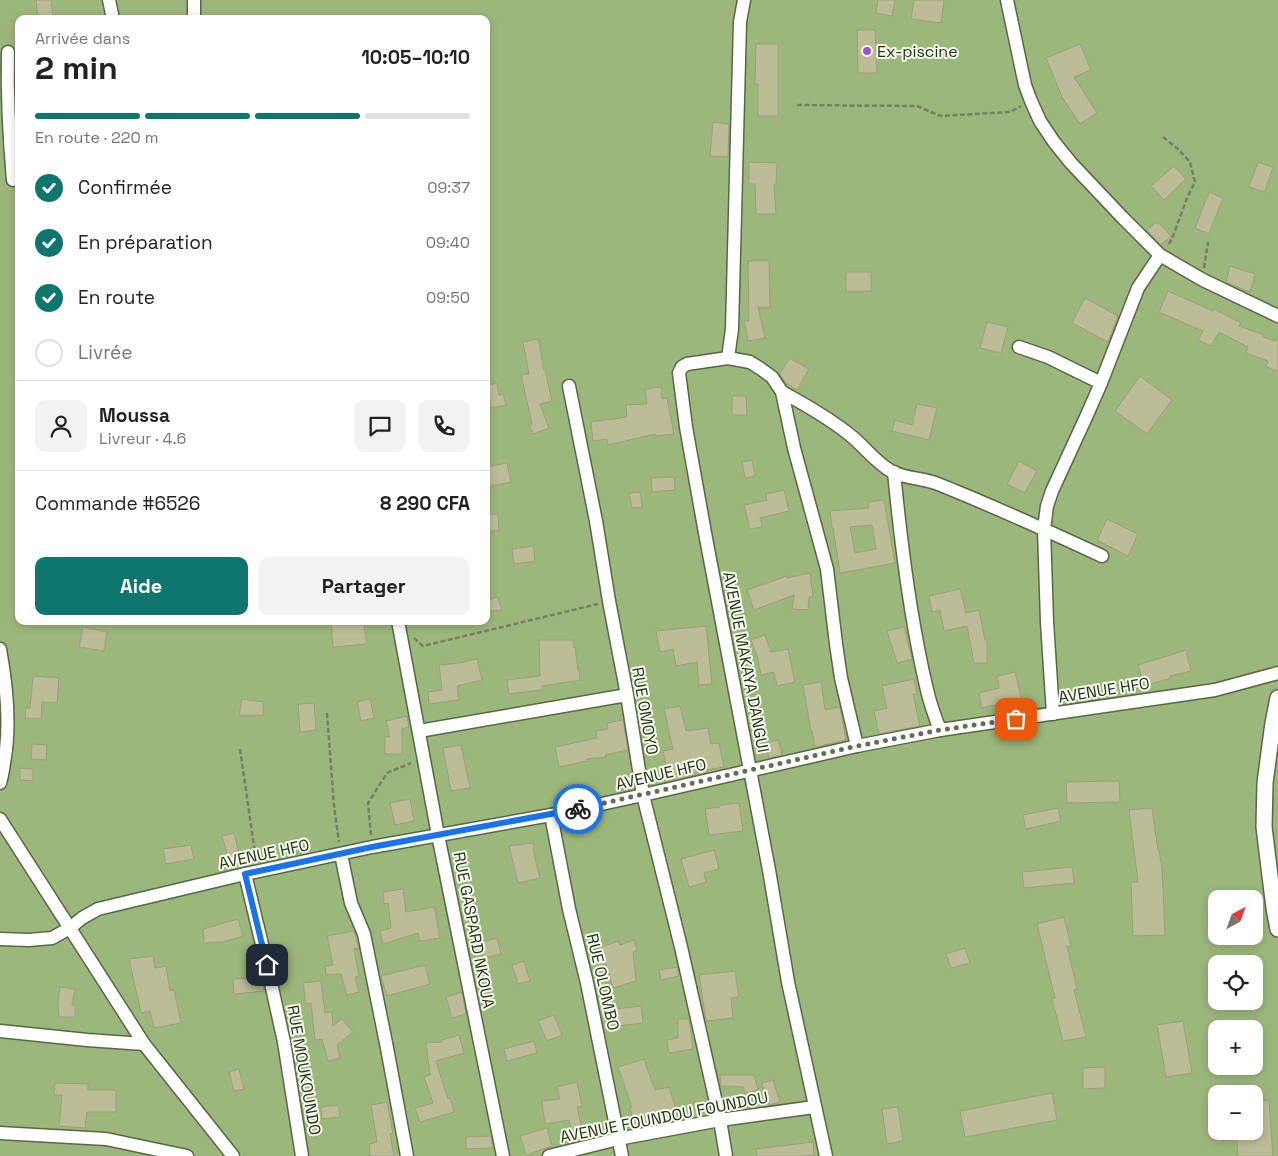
<!DOCTYPE html>
<html lang="fr">
<head>
<meta charset="utf-8">
<style>
  :root { --surface:#fff; --page:#f2f2f2; --text:#222; --muted:#767676; --line:#e0e0e0; --accent:#0f766e }
  body { margin:0; font-family:"Space Grotesk",sans-serif; background:var(--page); color:var(--text); height:100vh; display:flex; flex-direction:column; font-size:19px; white-space:nowrap }
  * { box-sizing:border-box; margin:0 }
  p { font-size:16px; color:var(--muted) }
  .icon { flex:none; width:28px; height:28px; fill:none; stroke:currentColor; stroke-width:2; stroke-linecap:round; stroke-linejoin:round }
  .map { position:relative; flex:1; overflow:hidden }
  .panel { position:absolute; left:15px; top:15px; width:475px; height:610px; display:flex; flex-direction:column; background:var(--surface); border-radius:10px; box-shadow:0 2px 8px #0003 }
  .panel>* { flex:none }
  .needle { width:32px; rotate:41deg }
  .fabs { position:absolute; left:1208px; top:890px; display:grid; gap:10px }
  .fabs a { display:grid; place-items:center; width:55px; height:55px; border-radius:10px; background:var(--surface); box-shadow:0 2px 8px #0003; font-size:25px }
  .pin { position:absolute; display:grid; place-items:center; width:42px; height:42px; color:#fff; margin:-21px; border-radius:10px; box-shadow:0 2px 8px #0006 }
  .courier { position:absolute; display:grid; place-items:center; width:50px; height:50px; margin:-25px; border:4px solid #1a73e8; border-radius:50%; background:#fff; color:#222; box-shadow:0 1px 6px #0007 }
  .overview em { font-style:normal; font-weight:600 }
  .overview div { display:flex; flex-direction:column-reverse }
  .overview { display:flex; align-items:center; justify-content:space-between; height:85px; padding:0 20px }
  h1 { font-size:32px; font-weight:600; line-height:38px }
  .bar { display:grid; grid-template-columns:repeat(4,1fr); gap:8px 5px; align-content:center; height:60px; padding:0 20px }
  .bar i { height:6px; border-radius:4px; background:var(--line) }
  .bar .active { background:var(--accent) }
  .bar p { grid-column:span 4 }
  .line { display:flex; align-items:center; gap:12px; padding:0 20px; border-top:1px solid var(--line) }
  .line div { flex:1 }
  .round { display:grid; place-items:center; flex:none; width:52px; height:52px; border-radius:10px; background:var(--page) }
  ol { padding:0 20px; list-style:none }
  li { display:flex; align-items:center; gap:15px; height:55px }
  li p { margin-inline-start:auto }
  li .icon { padding:5px; border-radius:50%; background:var(--accent); color:#fff; stroke-width:4 }
  li:last-child { color:var(--muted) }
  li i { width:28px; height:28px; border:2px solid var(--line); border-radius:50% }
  .action { display:flex; gap:10px; margin-top:auto; padding:10px 20px }
  .action a { flex:1; height:58px; border-radius:10px; background:var(--accent); color:#fff; font-size:20px; font-weight:600; line-height:58px; text-align:center }
  .action a+a { background:var(--page); color:var(--text) }
  .map>svg:first-child { display:block }
  .green { fill:#9cb77c; fill-rule:evenodd }
  .building { fill:#bcbc97; stroke:#9e9e7a; fill-rule:evenodd }
  .lines { fill:none; stroke-linecap:round; stroke-linejoin:round }
  .minor-casing { stroke:#586748; stroke-width:15 }
  .tertiary-casing { stroke:#586748; stroke-width:18 }
  .path { stroke:#748068; stroke-width:2.5; stroke-dasharray:5 2.5; stroke-linecap:butt }
  .minor { stroke:#fff; stroke-width:12 }
  .tertiary { stroke:#fff; stroke-width:15 }
  .done { stroke:#626d57; stroke-width:5; stroke-dasharray:0 9 }
  .route { stroke:#1a73e8; stroke-width:6 }
  .poi-dot { fill:#9b57cc; stroke:#f4fdeb; stroke-width:2 }
  .labels { text-anchor:middle; dominant-baseline:central; stroke-width:4; stroke-linejoin:round; paint-order:stroke }
  .poi-label { font-size:16px; fill:#282f21; stroke:#f4fdeb; text-anchor:start }
  .street-label { font-size:16px; fill:#282f21; stroke:#f4fdeb }
</style>
</head>
<body>
<div class="map">
<svg width="1278" height="1156" viewBox="0 0 1278 1156">
  <rect width="100%" height="100%" fill="#cedfbc"/>
  <path class="green" d="M0,0H1278V1156H0ZM19,19H486V621H19ZM1216,899H1254V936H1216ZM1216,964H1254V1001H1216ZM1216,1029H1254V1066H1216ZM1216,1094H1254V1131H1216Z"/>
  <g class="building">
    <polygon points="36,0 51,0 53,17 38,19"/>
    <polygon points="878,0 895,0 892,16 876,13"/>
    <polygon points="914,0 944,0 941,23 911,19"/>
    <polygon points="857,30 875,30 877,73 858,73"/>
    <polygon points="756,44 778,44 778,116 758,116 758,84 755,84"/>
    <polygon points="1080,44 1091,70 1074,77 1097,113 1080,124 1062,97 1046,58"/>
    <polygon points="713,122 729,124 728,157 710,156"/>
    <polygon points="749,162 777,163 776,185 774,185 776,214 756,214 755,184 749,184"/>
    <polygon points="1258,162 1273,167 1265,192 1249,187"/>
    <polygon points="1174,166 1186,179 1164,200 1151,186"/>
    <polygon points="1209,192 1223,198 1209,234 1195,228"/>
    <polygon points="1155,223 1159,223 1171,236 1161,245 1147,230"/>
    <polygon points="748,261 769,261 770,307 758,307 765,338 748,341 744,321 749,321"/>
    <polygon points="1230,266 1255,274 1250,292 1226,282"/>
    <rect x="846" y="272" width="25" height="19"/>
    <polygon points="1168,291 1213,311 1214,309 1241,323 1239,326 1264,335 1263,337 1275,341 1276,338 1278,339 1278,371 1266,367 1268,361 1246,353 1248,347 1219,332 1211,346 1198,340 1203,331 1159,312"/>
    <polygon points="1085,298 1118,316 1108,342 1072,323"/>
    <polygon points="987,322 1008,327 1001,353 980,348"/>
    <polygon points="538,339 544,370 545,370 552,401 540,404 549,428 533,434 529,424 532,424 521,375 529,374 523,342"/>
    <polygon points="789,358 809,369 797,390 786,383 780,374"/>
    <polygon points="1140,376 1172,400 1147,434 1115,411"/>
    <polygon points="497,383 499,395 503,394 506,405 491,408 486,390 486,385"/>
    <polygon points="661,387 662,399 667,398 674,434 656,436 655,434 608,445 607,439 593,441 591,422 627,417 626,405 647,404 645,389"/>
    <polygon points="732,396 746,396 747,415 732,415"/>
    <polygon points="917,404 937,408 929,440 892,431 895,420 912,425"/>
    <polygon points="752,460 755,476 745,478 742,462"/>
    <polygon points="1019,461 1037,471 1025,493 1007,484"/>
    <polygon points="507,463 511,482 490,486 486,467"/>
    <polygon points="674,477 675,490 652,492 651,478"/>
    <polygon points="784,490 789,511 760,518 762,527 750,529 744,505 767,500 766,494"/>
    <polygon points="640,492 642,507 632,508 629,493"/>
    <path d="M884,500L895,563L840,573L833,528H832L830,511L869,508L868,502ZM872,525L876,549L855,553L850,527Z"/>
    <polygon points="486,514 498,514 499,531 486,531"/>
    <polygon points="1107,519 1138,534 1128,556 1097,540"/>
    <polygon points="533,546 535,561 514,564 512,549"/>
    <polygon points="810,573 813,597 809,597 808,610 792,609 794,595 754,610 747,590 787,576 787,578"/>
    <polygon points="960,589 966,613 979,610 985,640 987,640 987,663 974,663 967,626 944,631 940,610 932,612 929,596"/>
    <polygon points="497,597 502,610 486,612 486,601"/>
    <polygon points="331,621 363,621 367,644 333,647"/>
    <polygon points="706,626 712,684 699,685 697,662 676,666 673,649 660,652 656,631"/>
    <polygon points="83,627 107,632 104,651 79,647"/>
    <polygon points="904,627 912,659 897,663 887,631"/>
    <polygon points="765,635 771,652 788,649 795,682 777,686 774,672 761,675 757,655 751,640"/>
    <polygon points="539,640 573,640 574,648 575,647 578,670 579,670 580,680 542,686 542,690 509,694 507,680 540,676"/>
    <polygon points="1186,650 1191,671 1170,676 1171,678 1144,686 1138,665"/>
    <polygon points="477,659 482,680 457,686 459,700 429,704 428,692 442,690 439,665 460,663"/>
    <polygon points="1015,672 1024,710 1005,712 1003,703 982,708 979,693 999,688 997,676"/>
    <polygon points="33,676 59,678 57,703 42,702 41,719 25,718 26,708 30,708"/>
    <polygon points="914,679 917,694 913,694 920,726 879,734 874,711 887,708 882,686"/>
    <polygon points="821,682 825,710 840,707 846,740 815,747 812,731 811,731 803,685"/>
    <polygon points="242,699 263,702 263,715 239,715"/>
    <polygon points="370,699 374,718 361,721 357,702"/>
    <polygon points="314,703 316,730 300,732 298,704"/>
    <polygon points="680,706 686,731 708,728 711,744 719,743 724,767 695,772 695,775 670,781 663,751 673,749 664,709"/>
    <polygon points="407,716 409,727 402,729 402,754 385,754 385,737 390,737 386,721"/>
    <polygon points="623,720 628,750 605,755 606,757 587,759 587,761 559,767 555,747 597,738 596,731 608,729 607,723"/>
    <polygon points="778,740 782,755 769,758 766,743"/>
    <polygon points="32,744 47,745 46,760 31,759"/>
    <polygon points="461,745 470,788 451,791 443,748"/>
    <polygon points="20,768 33,769 33,781 20,780"/>
    <polygon points="1119,781 1120,802 1067,803 1066,782"/>
    <polygon points="410,799 414,821 395,825 390,803"/>
    <polygon points="739,803 743,831 709,835 705,809 720,807 720,805"/>
    <polygon points="1058,808 1061,821 1026,829 1023,815"/>
    <polygon points="1152,808 1158,850 1159,850 1162,868 1165,935 1133,936 1131,882 1138,882 1129,810"/>
    <polygon points="234,833 240,858 229,860 222,836"/>
    <polygon points="533,843 534,855 540,878 518,883 509,846"/>
    <polygon points="191,845 194,859 166,864 163,849"/>
    <polygon points="714,850 719,869 704,873 706,882 689,887 681,859"/>
    <polygon points="1072,867 1074,883 1024,888 1022,872"/>
    <polygon points="403,889 406,912 434,907 440,938 420,941 418,933 383,944 380,931 391,928 388,903 384,904 383,892"/>
    <polygon points="1064,917 1071,946 1067,946 1077,989 1074,990 1086,1037 1063,1041 1052,999 1055,998 1037,924"/>
    <polygon points="238,919 243,936 223,942 204,943 203,929"/>
    <polygon points="354,931 359,948 354,949 359,976 355,977 359,992 347,995 341,974 326,975 325,966 333,965 327,936"/>
    <polygon points="497,938 501,954 483,958 479,943"/>
    <polygon points="634,940 637,950 633,952 636,981 613,988 606,964 599,966 593,950 618,941 620,945"/>
    <polygon points="965,948 970,963 951,968 946,954"/>
    <polygon points="153,956 155,968 166,966 170,991 174,990 181,1023 154,1028 150,1011 141,1013 129,959"/>
    <polygon points="524,961 530,981 518,984 512,965"/>
    <polygon points="425,965 430,984 387,996 381,976"/>
    <polygon points="677,967 679,976 661,980 659,970"/>
    <polygon points="735,971 739,997 731,998 733,1018 706,1021 699,975"/>
    <polygon points="261,977 264,991 234,994 233,979"/>
    <polygon points="321,981 325,1013 332,1012 333,1026 342,1019 353,1032 337,1045 340,1058 328,1061 322,1039 315,1040 311,1003 306,1004 303,983"/>
    <polygon points="60,987 75,989 72,1005 75,1005 75,1017 59,1017 58,1000"/>
    <polygon points="462,992 466,1014 452,1018 446,997"/>
    <polygon points="641,1006 643,1023 609,1027 607,1010"/>
    <polygon points="554,1015 562,1035 547,1041 538,1021"/>
    <polygon points="678,1019 689,1019 693,1049 669,1053 667,1040 678,1038"/>
    <polygon points="1183,1021 1192,1073 1166,1077 1157,1025"/>
    <polygon points="459,1035 464,1053 436,1061 448,1099 450,1098 454,1112 420,1122 415,1108 433,1103 424,1077 430,1075 426,1043 442,1042 442,1040"/>
    <polygon points="534,1041 537,1053 507,1061 504,1049"/>
    <polygon points="644,1059 655,1090 669,1087 679,1119 635,1128 630,1108 632,1107 618,1067"/>
    <polygon points="1105,1067 1105,1088 1083,1089 1083,1068"/>
    <polygon points="239,1069 244,1089 234,1091 229,1072"/>
    <polygon points="720,1075 754,1075 758,1090 745,1093 743,1087 721,1086"/>
    <polygon points="773,1080 780,1102 769,1105 762,1083"/>
    <polygon points="577,1082 582,1106 577,1107 584,1139 574,1141 569,1120 545,1124 542,1101 560,1099 557,1087"/>
    <polygon points="55,1083 88,1084 88,1090 116,1090 116,1112 87,1112 85,1128 59,1126 62,1095 54,1095"/>
    <polygon points="1052,1093 1057,1120 965,1137 960,1111"/>
    <polygon points="1269,1100 1273,1156 1238,1156 1236,1131 1254,1131 1254,1101"/>
    <polygon points="387,1102 393,1133 390,1134 394,1156 370,1156 369,1144 377,1142 371,1105"/>
    <polygon points="338,1105 340,1117 322,1119 321,1107"/>
    <polygon points="898,1107 903,1141 887,1144 882,1109"/>
    <polygon points="547,1128 552,1146 526,1155 520,1136"/>
    <polygon points="491,1136 493,1148 466,1149 466,1137"/>
    <polygon points="813,1142 814,1155 804,1156 757,1156 756,1149"/>
  </g>
  <g class="lines">
    <defs>
      <g id="minor">
        <polyline points="109,0 113,19"/>
        <polyline points="1007,0 1025,85 1031,101 1040,121 1054,142 1071,163 1122,217 1160,255 1203,280 1278,316"/>
        <polyline points="194,19 194,0"/>
        <path d="M8,52C7,96 9,136 13,180"/>
        <polyline points="1019,347 1048,357 1101,383"/>
        <polyline points="728,358 732,329 740,22 744,0"/>
        <polyline points="569,386 596,521 609,601 627,695 643,795 681,947 720,1120 726,1156"/>
        <path d="M782,392C806,405 829,418 850,435C864,446 878,465 893,472C907,479 923,478 938,484C993,506 1048,531 1102,556"/>
        <path d="M894,472C901,545 910,619 927,690C930,703 935,717 940,730"/>
        <polyline points="398,621 438,835 503,1156"/>
        <path d="M0,649C7,687 11,726 4,763C3,770 2,777 0,783"/>
        <polyline points="1053,714 1047,622 1044,529 1047,506 1052,491 1087,415 1101,383 1138,288 1160,255"/>
        <polyline points="419,731 627,695"/>
        <polyline points="551,815 569,909 587,983 622,1156"/>
        <polyline points="0,819 144,1044 233,1156"/>
        <polyline points="341,854 351,903 364,934 387,1048 407,1156"/>
        <polyline points="245,874 267,965 284,1042 302,1156"/>
        <polyline points="0,939 29,940 52,938 70,928 82,918 98,909 123,903 245,874 372,847 551,815 643,795 857,746 940,730 1215,690 1278,673"/>
        <polyline points="0,1031 87,1040 144,1044"/>
        <polyline points="0,1133 106,1139 187,1156"/>
        <polyline points="549,1156 618,1139 720,1120 814,1107"/>
        <polyline points="826,1156 788,982 769,870 705,533 686,427 679,373 682,367 687,364 728,358 750,362 761,369 772,377 782,392 794,448 827,569 836,644 841,678 857,746"/>
      </g>
      <polyline id="tertiary" points="1278,698 1273,723 1265,783 1264,827 1274,908 1278,929"/>
    </defs>
    <use href="#minor" class="minor-casing"/>
    <use href="#tertiary" class="tertiary-casing"/>
    <g class="path">
      <polyline points="797,105 917,106 940,116 1010,112 1021,106"/>
      <polyline points="1163,137 1178,149 1190,162 1195,182 1187,198 1172,239 1168,245"/>
      <polyline points="1204,268 1208,242"/>
      <polyline points="414,638 423,646 598,604"/>
      <polyline points="327,713 334,806 339,842"/>
      <polyline points="240,749 256,860"/>
      <polyline points="371,835 368,803 387,773 411,763"/>
    </g>
    <use href="#minor" class="minor"/>
    <use href="#tertiary" class="tertiary"/>
  </g>
  <g class="lines">
    <polyline class="done" points="578,809 857,746 940,730 1016,719"/>
    <polyline class="route" points="267,965 245,874 372,847 578,809"/>
  </g>
  <circle class="poi-dot" cx="867" cy="51" r="5"/>
  <g class="labels">
    <g class="poi-label">
      <text x="877" y="51">Ex-piscine</text>
    </g>
    <g class="street-label">
      <text transform="translate(746 662) rotate(79)">AVENUE MAKAYA DANGUI</text>
      <text transform="translate(1104 690) rotate(-9)">AVENUE HFO</text>
      <text transform="translate(645 711) rotate(80)">RUE OMOYO</text>
      <text transform="translate(661 774) rotate(-13)">AVENUE HFO</text>
      <text transform="translate(264 854) rotate(-12)">AVENUE HFO</text>
      <text transform="translate(474 930) rotate(79)">RUE GASPARD NKOUA</text>
      <text transform="translate(603 982) rotate(77)">RUE OLOMBO</text>
      <text transform="translate(304 1070) rotate(80)">RUE MOUKOUNDO</text>
      <text transform="translate(664 1117) rotate(-11)">AVENUE FOUNDOU FOUNDOU</text>
    </g>
  </g>
</svg>
<div class="fabs">
<a><svg class="needle" viewBox="-14 -14 28 28"><path d="M0-13l5 13h-10z" fill="#e53935"/><path d="M0 13l5-13h-10z" fill="#767676"/></svg></a>
<a><svg class="icon" aria-label="locate" viewBox="0 0 24 24"><circle cx="12" cy="12" r="6"/><path d="M12 2v4M12 18v4M2 12h4M18 12h4"/></svg></a>
<a>+</a>
<a>−</a>
</div>
<div class="pin" style="left:1016px;top:719px;background:#ea580c"><svg class="icon" aria-label="bag" viewBox="0 0 24 24"><path d="M5 8h14l-1 12H6zM9 8a3 3 0 0 1 6 0"/></svg></div>
<div class="pin" style="left:267px;top:965px;background:#1f2937"><svg class="icon" aria-label="home" viewBox="0 0 24 24"><path d="M3 11l9-7 9 7M6 9v11h12V9"/></svg></div>
<div class="courier" style="left:578px;top:809px"><svg class="icon" aria-label="bike" viewBox="0 0 24 24"><circle cx="6" cy="16" r="4"/><circle cx="18" cy="16" r="4"/><path d="M6 16l4-8h5l3 8M10 8l3 8H6M13 5h3"/></svg></div>
<section class="panel">
<div class="overview"><div><h1>2 min</h1><p>Arrivée dans</p></div><em>10:05–10:10</em></div>
<div class="bar"><i class="active"></i><i class="active"></i><i class="active"></i><i></i><p>En route · 220 m</p></div>
<ol>
<li><svg class="icon" aria-label="check" viewBox="0 0 24 24"><path d="M5 12l5 5 9-10"/></svg>Confirmée<p>09:37</p></li>
<li><svg class="icon" aria-label="check" viewBox="0 0 24 24"><path d="M5 12l5 5 9-10"/></svg>En préparation<p>09:40</p></li>
<li><svg class="icon" aria-label="check" viewBox="0 0 24 24"><path d="M5 12l5 5 9-10"/></svg>En route<p>09:50</p></li>
<li><i></i>Livrée</li>
</ol>
<div class="line" style="height:90px"><a class="round"><svg class="icon" aria-label="person" viewBox="0 0 24 24"><circle cx="12" cy="8" r="4"/><path d="M4 21q1-7 8-7t8 7"/></svg></a><div><b>Moussa</b><p>Livreur · 4.6</p></div><a class="round"><svg class="icon" aria-label="chat" viewBox="0 0 24 24"><path d="M4 5h16v11H9l-5 4z"/></svg></a><a class="round"><svg class="icon" aria-label="phone" viewBox="0 0 24 24"><path d="M5 4h4l2 5-3 2q2 4 5 5l2-3 5 2v4C11 20 4 13 5 4z"/></svg></a></div>
<div class="line" style="height:65px"><div>Commande #6526</div><b>8 290 CFA</b></div>
<div class="action"><a>Aide</a><a>Partager</a></div>
</section>
</div>
</body>
</html>
